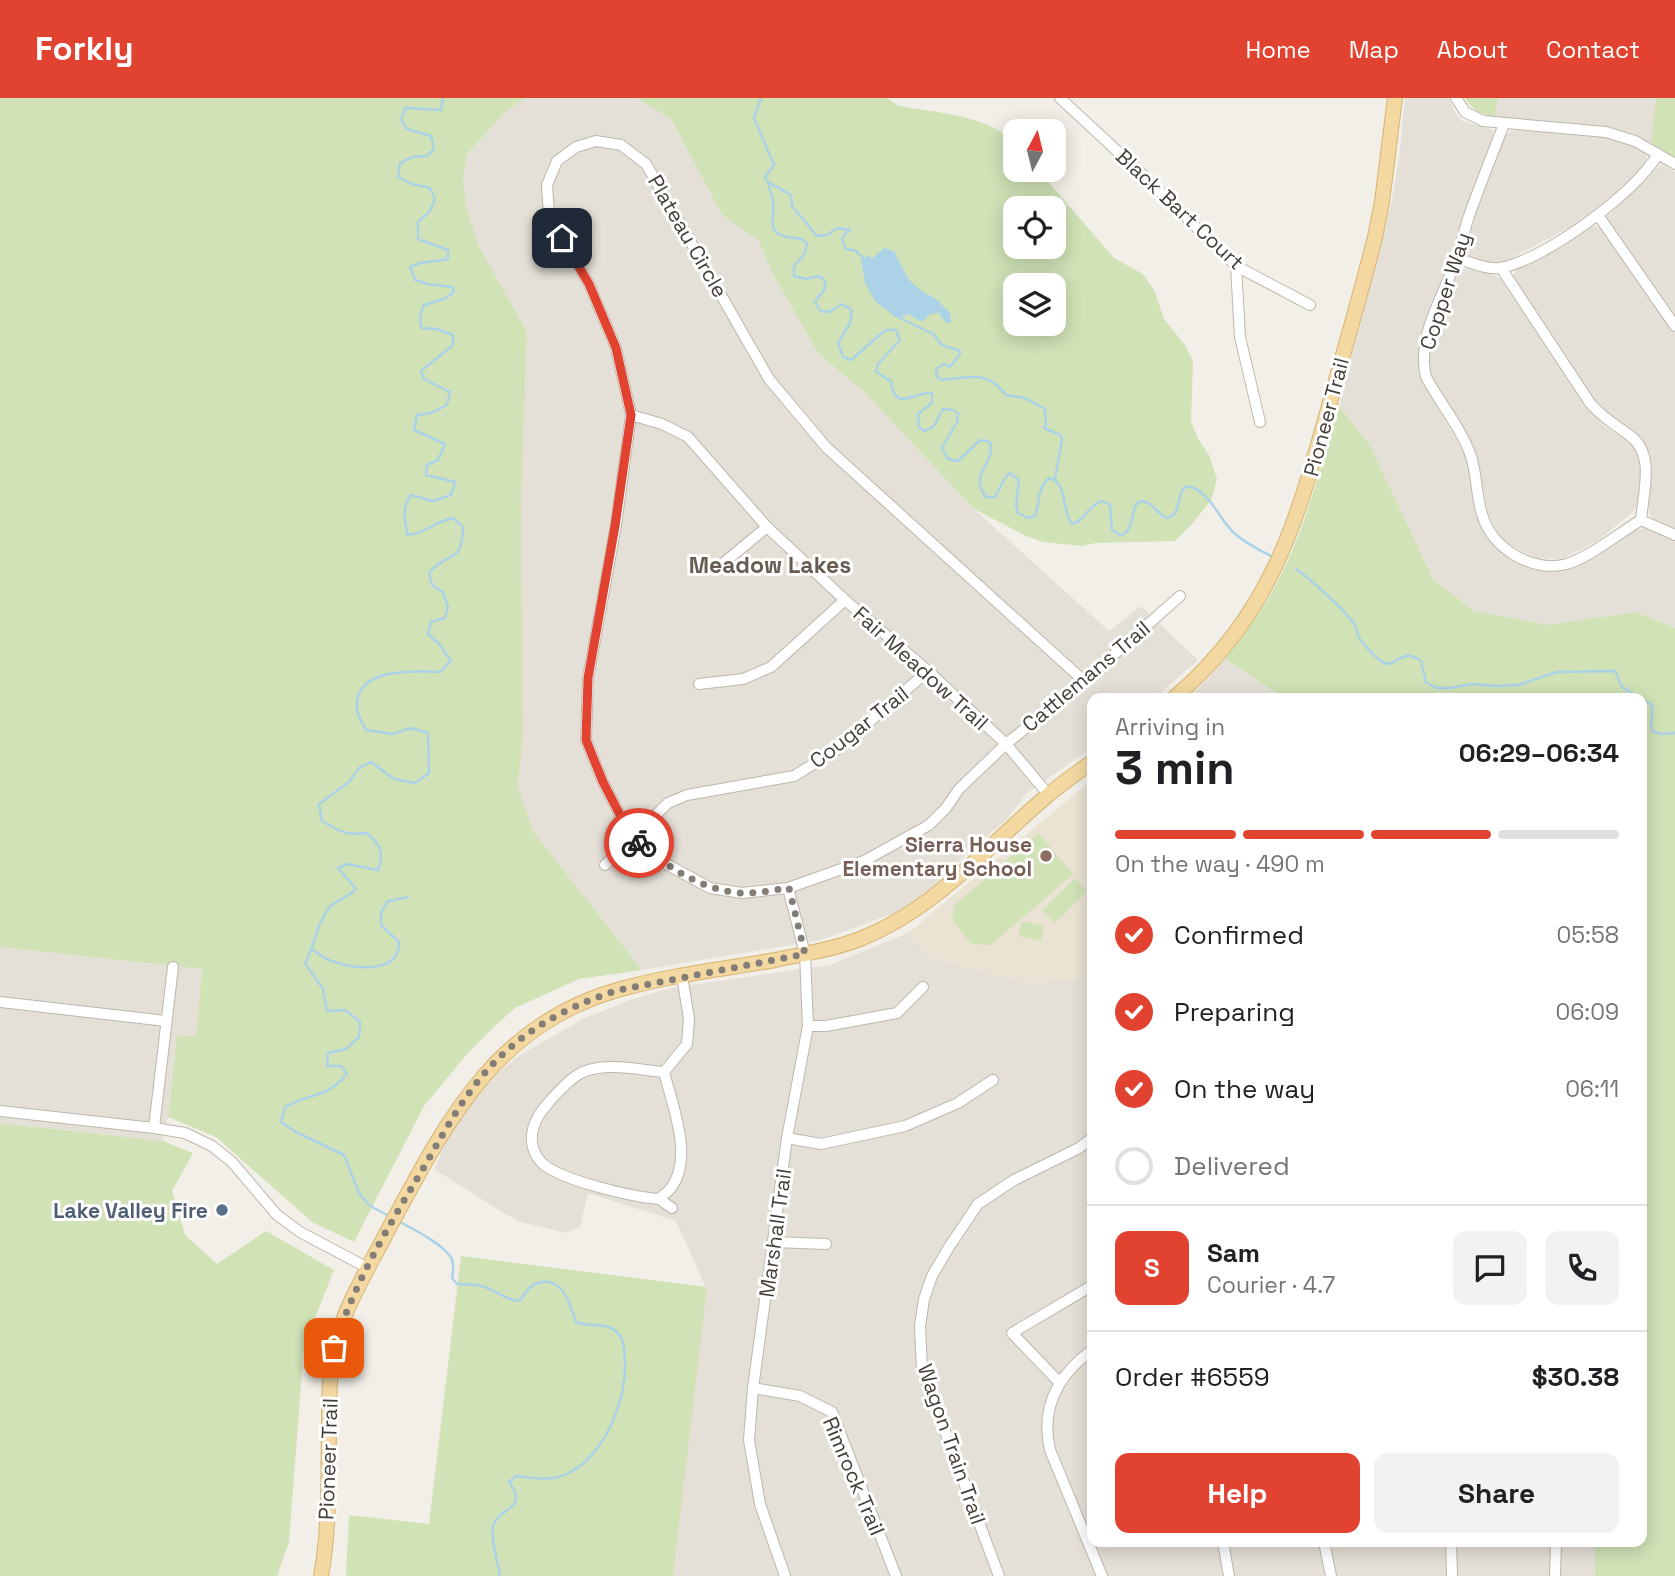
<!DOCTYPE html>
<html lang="en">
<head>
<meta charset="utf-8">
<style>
  :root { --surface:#fff; --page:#f2f2f2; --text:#202124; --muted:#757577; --line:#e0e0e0; --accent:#e14330 }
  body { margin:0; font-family:"Space Grotesk",sans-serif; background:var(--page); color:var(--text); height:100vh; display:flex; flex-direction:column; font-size:26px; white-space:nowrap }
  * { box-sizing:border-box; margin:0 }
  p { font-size:23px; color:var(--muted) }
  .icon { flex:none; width:38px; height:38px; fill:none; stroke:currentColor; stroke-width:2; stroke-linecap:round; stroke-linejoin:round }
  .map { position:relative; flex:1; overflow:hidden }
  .details { position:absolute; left:1087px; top:595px; width:560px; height:854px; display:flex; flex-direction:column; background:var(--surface); border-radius:14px; box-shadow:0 4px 18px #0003 }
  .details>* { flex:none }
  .needle { width:46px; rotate:7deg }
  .controls { position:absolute; left:1003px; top:21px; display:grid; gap:14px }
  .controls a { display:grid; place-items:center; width:63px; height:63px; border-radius:14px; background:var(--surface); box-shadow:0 4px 18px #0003; font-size:35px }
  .pin { position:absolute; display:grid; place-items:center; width:60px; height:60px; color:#fff; margin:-30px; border-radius:14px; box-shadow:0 4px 10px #0006 }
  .courier { position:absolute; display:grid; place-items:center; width:70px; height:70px; margin:-35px; border:5px solid #e14330; border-radius:50%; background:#fff; color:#222; box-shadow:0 2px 9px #0007 }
  .summary em { font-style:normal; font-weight:800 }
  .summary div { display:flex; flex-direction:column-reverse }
  .summary { display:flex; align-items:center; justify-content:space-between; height:119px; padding:0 28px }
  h1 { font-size:46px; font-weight:800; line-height:52px }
  .bar { display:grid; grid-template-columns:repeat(4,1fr); gap:10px 7px; align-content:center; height:84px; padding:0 28px }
  .bar i { height:9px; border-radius:5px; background:var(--line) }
  .bar .on { background:var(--accent) }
  .bar p { grid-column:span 4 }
  .line { display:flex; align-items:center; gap:18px; padding:0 28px; border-top:2px solid var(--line) }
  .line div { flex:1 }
  .round { display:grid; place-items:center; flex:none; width:74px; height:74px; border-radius:14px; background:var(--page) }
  ol { padding:0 28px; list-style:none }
  li { display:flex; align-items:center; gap:21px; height:77px }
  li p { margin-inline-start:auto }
  li .icon { padding:7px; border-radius:50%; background:var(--accent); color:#fff; stroke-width:4 }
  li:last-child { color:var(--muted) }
  li i { width:38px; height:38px; border:4px solid var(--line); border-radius:50% }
  .primary-button { display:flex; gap:14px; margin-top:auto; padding:14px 28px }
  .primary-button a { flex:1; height:80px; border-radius:14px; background:var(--accent); color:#fff; font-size:28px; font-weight:800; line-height:80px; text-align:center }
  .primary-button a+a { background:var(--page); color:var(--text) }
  header { display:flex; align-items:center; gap:42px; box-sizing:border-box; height:98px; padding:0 35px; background:var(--accent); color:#fff }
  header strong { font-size:33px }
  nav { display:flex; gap:38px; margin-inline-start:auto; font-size:24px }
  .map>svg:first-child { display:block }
  .residential { fill:#e5e0d7 }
  .education { fill:#eae3d4 }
  .green { fill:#d0e2b6; fill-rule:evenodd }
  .water { fill:#acd2e8 }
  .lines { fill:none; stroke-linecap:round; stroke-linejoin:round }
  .stream { stroke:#acd2e8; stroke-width:2.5 }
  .minor-casing { stroke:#bdb6ac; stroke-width:12 }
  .major-casing { stroke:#d6b473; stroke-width:16 }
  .minor { stroke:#fff; stroke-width:10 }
  .major { stroke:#f3d8a1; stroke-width:14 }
  .done { stroke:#827d76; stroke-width:7; stroke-dasharray:0 12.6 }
  .route { stroke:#e14330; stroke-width:9 }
  .education-dot { fill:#8d6e63; stroke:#fff; stroke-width:2.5 }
  .service-dot { fill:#5c6f8a; stroke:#fff; stroke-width:2.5 }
  .labels { text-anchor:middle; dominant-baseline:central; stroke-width:6; stroke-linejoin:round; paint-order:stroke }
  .street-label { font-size:21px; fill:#453f38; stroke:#fff }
  .education-label { font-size:21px; font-weight:bold; fill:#785e54; stroke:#fff; text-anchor:end }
  .service-label { font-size:21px; font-weight:bold; fill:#4e5e75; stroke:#fff; text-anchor:end }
  .neighbourhood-label { font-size:23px; font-weight:bold; fill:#665c50; stroke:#fff }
</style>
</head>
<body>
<header>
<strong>Forkly</strong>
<nav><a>Home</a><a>Map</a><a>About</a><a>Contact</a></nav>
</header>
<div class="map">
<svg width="1675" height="1478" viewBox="0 0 1675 1478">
  <rect width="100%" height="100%" fill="#f2efe8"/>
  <g class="residential">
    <polygon points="525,0 637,0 671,21 722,117 758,142 773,176 818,255 865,295 974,411 1109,533 1141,508 1198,562 1154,600 1092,600 1092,649 1026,696 1006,722 967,755 940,784 897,814 821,842 642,872 533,733 518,688 523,638 521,409 527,234 479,148 466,108 463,79 467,58 505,14"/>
    <polygon points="1405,0 1449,0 1454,13 1462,23 1493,32 1494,38 1457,144 1422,238 1418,259 1419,277 1467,360 1477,420 1487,441 1508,458 1534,470 1557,473 1576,469 1595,459 1632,433 1644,430 1675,442 1675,530 1636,514 1548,528 1474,513 1433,481 1370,347 1339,308 1392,102 1399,61"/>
    <polygon points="1498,0 1656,0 1651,45 1631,35 1606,28 1495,20"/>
    <polygon points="1514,32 1606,38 1626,44 1643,53 1647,58 1646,66 1637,79 1574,127 1504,164 1487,164 1470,159 1467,155 1473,120 1501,45 1506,37"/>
    <polygon points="1661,67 1675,74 1675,220 1606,120"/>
    <polygon points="1593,128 1600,130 1675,236 1675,432 1656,423 1650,417 1648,409 1651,366 1647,351 1639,339 1616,323 1596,305 1515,185 1513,177 1519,168"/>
    <polygon points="1467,169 1491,175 1501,181 1592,315 1604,328 1633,347 1638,359 1641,372 1638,406 1633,414 1597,443 1562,461 1536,460 1507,445 1498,436 1488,415 1474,350 1429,274 1427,260 1433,233 1457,175"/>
    <polygon points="1225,561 1284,600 1190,600"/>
    <polygon points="908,835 928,859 1025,885 1092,880 1092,1444 1595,1444 1595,1478 673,1478 706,1190 676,1123 588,1095 580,1129 566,1135 521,1124 502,1114 434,1071 449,1038 476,1000 500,973 520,957 585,920 633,901 670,890 830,867"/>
    <polygon points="0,849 202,871 196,938 177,937 168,1019 163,1043 0,1025"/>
  </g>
  <polygon class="education" points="1092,682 1092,880 1025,885 928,859 908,835"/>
  <g class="green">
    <polygon points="0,0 525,0 505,14 467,57 463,79 466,108 479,148 527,234 521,409 523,638 518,688 533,733 642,872 579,881 515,910 497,926 467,956 424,1008 354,1144 312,1124 216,1039 168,1019 177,937 196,938 202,871 0,849"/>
    <path d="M637,0H887L899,8C937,15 986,16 1015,45V72H1038L1114,160L1143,176L1155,194L1164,221L1185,247L1193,263L1191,323L1198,341L1209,357L1217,381L1211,402L1193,425L1175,443L1096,445L1082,448L1043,444L1026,438L974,411L865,295L818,255L773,176L758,142L722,117L671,21ZM1015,110H1054V149H1015ZM1015,187H1054V226H1015Z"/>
    <path d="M1465,0H1498L1495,20C1481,16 1473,13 1465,0Z"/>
    <polygon points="1656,0 1675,0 1675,60 1651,45"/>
    <path d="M1339,308L1370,347L1433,481L1474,513L1548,527L1636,514L1675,530V1478H1595V1444H1642V600H1284L1225,561C1245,536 1264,510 1279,481C1307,427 1321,365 1339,308Z"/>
    <polygon points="1038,735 1073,776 991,847 971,846 952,821 955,807"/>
    <polygon points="1075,780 1087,793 1055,825 1042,813"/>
    <polygon points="1022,823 1044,828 1041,843 1018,838"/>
    <polygon points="0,1025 163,1043 193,1055 172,1093 185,1137 217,1166 266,1133 334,1172 304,1247 289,1444 277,1478 0,1478"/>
    <polygon points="461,1158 707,1189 673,1478 346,1478 349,1417 429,1426"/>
  </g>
  <polygon class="water" points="884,150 894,153 909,182 923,194 935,200 950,215 951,225 946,225 939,215 930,216 922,224 908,216 900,220 895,219 875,203 865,185 861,162 869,157 872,161"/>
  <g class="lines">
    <g class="stream">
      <polyline points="761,0 754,20 774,67 765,79 768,84 791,97 792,108 817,138 827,137 837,130 850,132 843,138 842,142 846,151 856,153 863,160"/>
      <path d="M768,84C770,93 775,105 773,113C772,126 770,135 787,139C796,141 802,138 807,146L804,157L794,168V178L806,181L819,178L825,183V191L815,203L820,213L829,214L842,206L852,212L850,225L838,245L843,259L851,262L882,235L887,232H896L900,242L878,266L876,274L891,283C895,316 913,293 932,295V305L918,316L919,329L924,333C937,330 936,321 943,311L953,312L958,315L957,324L942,350L948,361L958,363L980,342L990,344C996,367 968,374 986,399H995L1005,380L1010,375L1019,382L1016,407L1018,415L1028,420L1035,418C1040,404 1037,391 1049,380C1068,384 1061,412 1072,426C1085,423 1088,407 1102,403L1110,407L1112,432L1120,437C1139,434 1127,394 1148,405C1155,409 1159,416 1166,420C1183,417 1175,399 1185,389H1192C1212,398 1218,419 1233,434C1244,445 1258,451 1271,458"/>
      <path d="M900,220L933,236L942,247L960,253V256L950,269L944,266L936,271L937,279L941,282C970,280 986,271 1006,297L1025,300L1045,311L1046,327L1044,330L1060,337L1062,341L1055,381"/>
      <path d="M1296,471C1311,482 1347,513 1356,529C1357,531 1357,537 1359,539C1361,545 1372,555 1377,560C1397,578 1397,546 1421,563L1426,584L1436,590H1450L1471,586L1497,588L1518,587L1557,574L1615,573L1622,589L1652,607C1654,617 1649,624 1652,633L1661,636L1675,635"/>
      <path d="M313,852C319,856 325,861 332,863C354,871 400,877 399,844L381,827V814L388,803L408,799"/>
      <path d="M391,1119L370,1108L359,1095L344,1057L296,1034L281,1024L285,1009C310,995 327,1000 347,976L341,968H327L328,955L346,951L359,939L360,924L345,912L327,913L323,891L305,865C315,848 316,826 329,810C335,802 348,800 356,791L338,770L347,766L378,772C384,755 381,747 367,735C348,738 338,733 322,723L319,706L349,684L360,669L371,664L394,681L415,685L429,675L428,635L411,630L392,636L366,632C363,626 358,618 357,612C353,569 412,573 440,574L451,563L440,547L428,536L431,524L445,520L448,509L443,494L432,487L429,475C448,452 462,468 463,429L453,420C434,424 427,435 408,437C404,423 402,409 411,397L433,403L451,397L455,384L426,377L427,367L438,362L445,346L414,332L417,317L431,315L447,307L450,294L424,281L421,273L453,247V237L437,231L421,230L420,218L424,207L444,201L454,194L452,189L428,186L415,182L410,169C422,162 434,164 448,161V152L418,141V124L430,113L435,101L430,90L412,86L398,79L400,65L413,59L427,58L434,51L431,38L407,31L401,22L405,10L441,12L443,0"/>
      <path d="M400,1124C413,1131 447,1148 452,1162C454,1167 453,1175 452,1180L457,1186C465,1187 474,1186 481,1188C495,1191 504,1202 519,1203C524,1198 528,1189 535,1186C562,1175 570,1206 576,1224C589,1230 606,1223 617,1234C625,1242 624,1253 625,1264C626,1304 605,1356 569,1375C552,1384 534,1380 516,1378L509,1384C530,1412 498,1409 493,1428C490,1440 498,1465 500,1478"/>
    </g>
    <defs>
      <g id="minor">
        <polyline points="1060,0 1142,76 1236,168 1310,207"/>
        <polyline points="1456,0 1465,14 1483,23 1606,34 1635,43 1675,66"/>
        <path d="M1504,26C1492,57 1480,87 1469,118C1464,132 1462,146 1457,160C1444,197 1416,238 1426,279C1440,305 1461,330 1471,358C1477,377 1476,397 1482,416C1491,450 1532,475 1567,466C1588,460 1621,434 1641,422L1675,437"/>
        <polyline points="1598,117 1675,228"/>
        <path d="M1457,160C1470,164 1486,172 1499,170C1542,164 1637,94 1658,56"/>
        <polyline points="1236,168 1240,239 1260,324"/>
        <path d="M1501,170L1590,305C1604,321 1613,325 1629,337C1656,355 1643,395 1641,422"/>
        <polyline points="631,317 662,326 688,339 767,429 845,502 928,573 1006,646 1048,696"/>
        <polyline points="721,467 767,429"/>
        <polyline points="1084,583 826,349 769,281 646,66 621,47 596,43 576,49 557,63 547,87 549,117 589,186 616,250 631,317 616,427 588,580 586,642 603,684 632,740 659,762 710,790 742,795 788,790 864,763 929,727 946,710 959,691 1006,646 1084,583 1180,498"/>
        <polyline points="699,586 743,581 771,569 845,502"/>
        <polyline points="605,767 668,705 687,697 794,678 838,651 928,573"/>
        <polyline points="0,904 166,923"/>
        <polyline points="808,928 826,928 897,915 923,889"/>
        <path d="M664,974C672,1006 694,1060 671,1090C668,1094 663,1097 659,1101C633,1099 558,1082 541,1064C526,1047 531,1026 544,1010C552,1000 572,978 583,974C608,964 639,972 664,974L687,946L689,921L682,878"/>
        <polyline points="0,1013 154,1030 185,1035 212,1048 232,1064 277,1117 300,1134 368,1170"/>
        <polyline points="154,1030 173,869"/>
        <polyline points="787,1040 821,1046 905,1028 958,1005 993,982"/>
        <polyline points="659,1101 672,1110"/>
        <polyline points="774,1144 826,1146"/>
        <path d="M1092,1252C1058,1277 1040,1309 1050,1352L1102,1478"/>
        <polyline points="1059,1284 1012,1235 1088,1190"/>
        <polyline points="753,1290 800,1298 832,1314 896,1478"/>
        <polyline points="1223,1444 1229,1478"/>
        <polyline points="1324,1444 1331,1478"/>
        <polyline points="1451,1444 1452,1478"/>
        <polyline points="785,1478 760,1406 749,1342 753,1290 787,1040 808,928 805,856 788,790"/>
        <polyline points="999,1478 922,1272 920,1228 924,1201 932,1178 949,1149 978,1106 1014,1082 1079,1050 1092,1040"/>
        <polyline points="1555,1478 1556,1444"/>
      </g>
      <g id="major">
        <path d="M1174,600C1272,517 1297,423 1330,304C1345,249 1361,195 1375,139L1382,104L1395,0"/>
        <path d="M321,1478C330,1429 328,1378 329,1328C329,1302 329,1274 335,1248C345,1207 368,1171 387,1134C445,1027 493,926 621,891C671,877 724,871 775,862C803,856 832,852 860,841C936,811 986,749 1047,698C1061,686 1077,675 1092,664"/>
      </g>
    </defs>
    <use href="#minor" class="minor-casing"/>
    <use href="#major" class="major-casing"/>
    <use href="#minor" class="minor"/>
    <use href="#major" class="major"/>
  </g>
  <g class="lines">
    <path class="done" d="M334,1250C353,1186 390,1126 424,1069C449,1026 472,981 511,949C542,922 580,904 619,892L805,856L789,790C773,792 755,796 740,795C702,792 667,769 639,745"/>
    <polyline class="route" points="562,140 589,186 616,250 631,317 615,428 588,580 586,642 603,684 632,740 639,745"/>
  </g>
  <circle class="education-dot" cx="1046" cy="758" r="7"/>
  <circle class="service-dot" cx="222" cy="1112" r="7"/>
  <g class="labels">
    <g class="street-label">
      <text transform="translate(1180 111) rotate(43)">Black Bart Court</text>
      <text transform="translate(688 138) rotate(60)">Plateau Circle</text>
      <text transform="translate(1445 193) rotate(-72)">Copper Way</text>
      <text transform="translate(1326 319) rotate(-75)">Pioneer Trail</text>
      <text transform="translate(921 570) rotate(42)">Fair Meadow Trail</text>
      <text transform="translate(1086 578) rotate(-40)">Cattlemans Trail</text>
      <text transform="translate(859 629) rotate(-38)">Cougar Trail</text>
      <text transform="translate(775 1135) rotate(-82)">Marshall Trail</text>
      <text transform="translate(952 1346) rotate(71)">Wagon Train Trail</text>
      <text transform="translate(328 1361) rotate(-88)">Pioneer Trail</text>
      <text transform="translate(854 1378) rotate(67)">Rimrock Trail</text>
    </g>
    <g class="education-label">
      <text x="1032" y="746">Sierra House<tspan x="1032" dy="24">Elementary School</tspan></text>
    </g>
    <g class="service-label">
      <text x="208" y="1112">Lake Valley Fire</text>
    </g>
    <g class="neighbourhood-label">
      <text x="770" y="467">Meadow Lakes</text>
    </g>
  </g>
</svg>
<div class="controls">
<a><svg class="needle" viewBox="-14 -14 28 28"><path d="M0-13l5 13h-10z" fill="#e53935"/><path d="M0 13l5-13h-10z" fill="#757577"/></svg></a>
<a><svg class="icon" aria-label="locate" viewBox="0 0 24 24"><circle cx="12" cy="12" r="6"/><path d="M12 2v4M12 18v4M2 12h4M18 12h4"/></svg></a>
<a><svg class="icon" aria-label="layers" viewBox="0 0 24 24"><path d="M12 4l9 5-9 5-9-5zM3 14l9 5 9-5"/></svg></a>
</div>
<div class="pin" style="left:334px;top:1250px;background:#ea580c"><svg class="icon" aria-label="bag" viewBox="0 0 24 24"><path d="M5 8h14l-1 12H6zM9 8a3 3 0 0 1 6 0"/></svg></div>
<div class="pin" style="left:562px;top:140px;background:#1f2937"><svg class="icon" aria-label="home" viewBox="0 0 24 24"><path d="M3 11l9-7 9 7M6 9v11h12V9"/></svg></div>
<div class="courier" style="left:639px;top:745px"><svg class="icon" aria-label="bike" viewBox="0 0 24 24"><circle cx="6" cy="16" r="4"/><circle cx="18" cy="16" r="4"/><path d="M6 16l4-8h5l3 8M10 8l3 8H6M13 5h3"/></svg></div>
<section class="details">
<div class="summary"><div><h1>3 min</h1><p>Arriving in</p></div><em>06:29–06:34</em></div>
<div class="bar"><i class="on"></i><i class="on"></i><i class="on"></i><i></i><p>On the way · 490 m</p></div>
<ol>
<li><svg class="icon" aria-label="check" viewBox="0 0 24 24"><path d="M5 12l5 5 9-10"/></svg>Confirmed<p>05:58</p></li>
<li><svg class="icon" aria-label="check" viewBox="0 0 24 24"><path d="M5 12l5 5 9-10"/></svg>Preparing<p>06:09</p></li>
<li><svg class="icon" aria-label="check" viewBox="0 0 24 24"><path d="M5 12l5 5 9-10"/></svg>On the way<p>06:11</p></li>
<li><i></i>Delivered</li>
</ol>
<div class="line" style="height:126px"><b class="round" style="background:var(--accent);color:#fff">S</b><div><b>Sam</b><p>Courier · 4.7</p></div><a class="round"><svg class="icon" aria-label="chat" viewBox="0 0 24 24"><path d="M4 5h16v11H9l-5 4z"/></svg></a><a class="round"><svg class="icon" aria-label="phone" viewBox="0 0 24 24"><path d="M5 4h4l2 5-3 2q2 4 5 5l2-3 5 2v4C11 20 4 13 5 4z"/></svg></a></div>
<div class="line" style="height:91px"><div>Order #6559</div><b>$30.38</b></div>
<div class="primary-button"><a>Help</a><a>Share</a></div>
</section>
</div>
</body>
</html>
